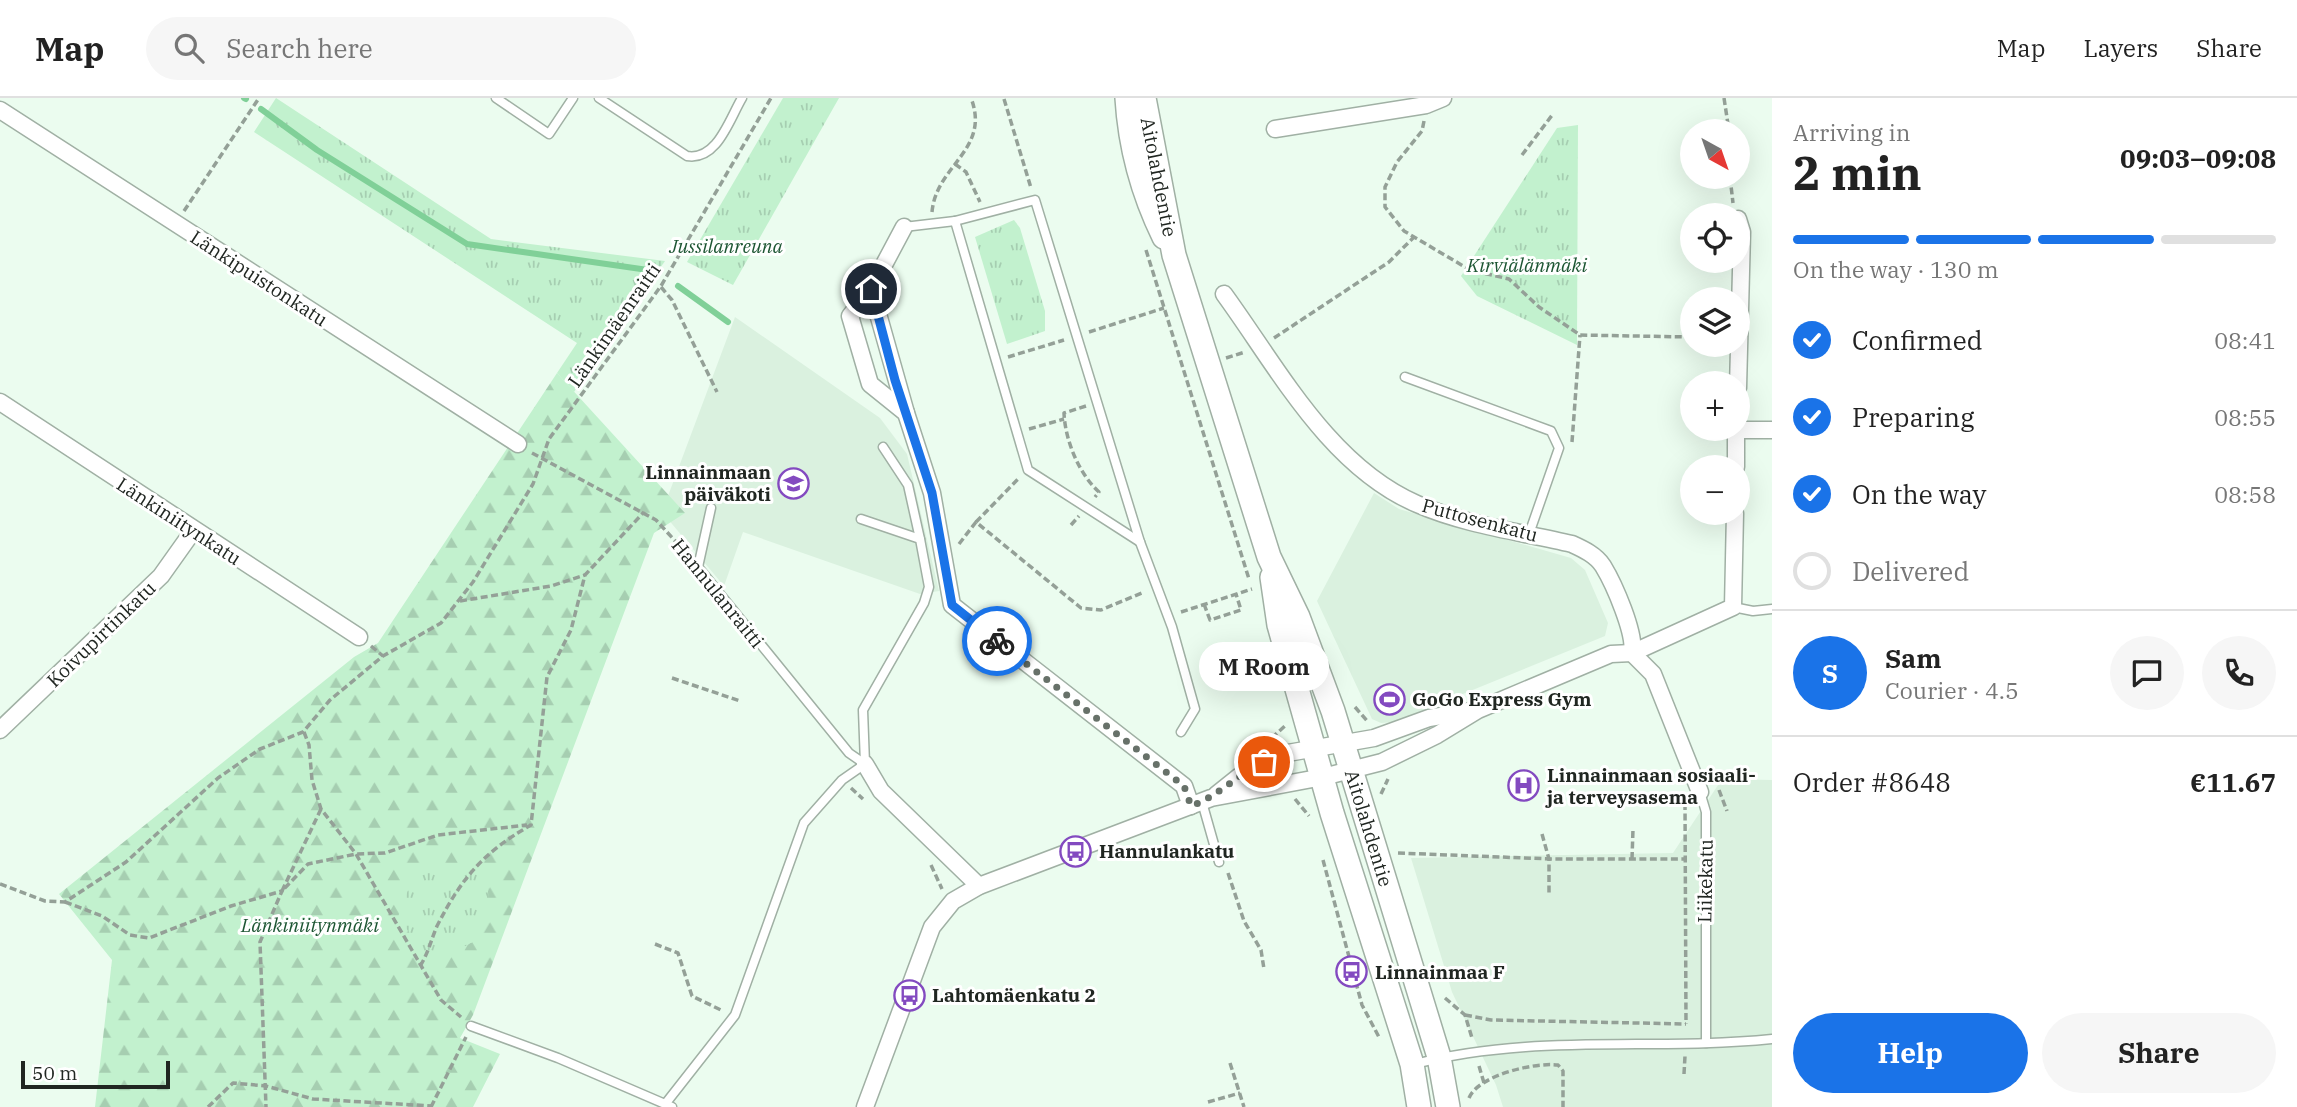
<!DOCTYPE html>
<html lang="en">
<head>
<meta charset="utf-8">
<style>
  :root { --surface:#fff; --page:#f6f6f6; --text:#222; --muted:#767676; --line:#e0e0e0; --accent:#1a73e8 }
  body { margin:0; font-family:"IBM Plex Serif",serif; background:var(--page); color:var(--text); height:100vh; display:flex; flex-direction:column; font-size:26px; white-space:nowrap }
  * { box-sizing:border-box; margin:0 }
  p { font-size:23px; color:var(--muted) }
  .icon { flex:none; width:38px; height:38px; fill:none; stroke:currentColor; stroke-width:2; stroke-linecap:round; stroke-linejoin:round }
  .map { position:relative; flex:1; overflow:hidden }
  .sheet { display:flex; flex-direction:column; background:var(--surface); width:525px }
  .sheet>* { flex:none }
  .needle { width:46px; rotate:140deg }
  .tools { position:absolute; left:1680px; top:21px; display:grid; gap:14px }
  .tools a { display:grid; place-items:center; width:70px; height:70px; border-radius:50%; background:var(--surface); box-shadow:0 7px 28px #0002; font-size:35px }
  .scale { position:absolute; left:21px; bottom:18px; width:149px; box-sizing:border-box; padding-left:7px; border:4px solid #202621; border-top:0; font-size:19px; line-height:24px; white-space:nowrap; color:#202621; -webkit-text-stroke:5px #fff; paint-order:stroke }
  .pin { position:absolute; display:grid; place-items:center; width:60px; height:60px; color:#fff; margin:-30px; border:4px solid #fff; border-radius:50%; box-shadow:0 2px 7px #0007 }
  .courier { position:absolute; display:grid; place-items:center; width:70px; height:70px; margin:-35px; border:5px solid #1a73e8; border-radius:50%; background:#fff; color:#222; box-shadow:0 2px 9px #0007 }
  .bubble { position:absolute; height:49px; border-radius:24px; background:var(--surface); box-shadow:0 7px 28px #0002; font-size:23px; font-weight:800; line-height:49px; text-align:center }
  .summary em { font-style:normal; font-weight:800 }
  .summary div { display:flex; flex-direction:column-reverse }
  .summary { display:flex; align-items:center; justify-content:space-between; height:119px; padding:0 21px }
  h1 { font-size:46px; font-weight:800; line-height:52px }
  .bar { display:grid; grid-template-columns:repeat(4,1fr); gap:10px 7px; align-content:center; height:84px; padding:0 21px }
  .bar i { height:9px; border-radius:5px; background:var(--line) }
  .bar .selected { background:var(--accent) }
  .bar p { grid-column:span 4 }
  .line { display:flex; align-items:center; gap:18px; padding:0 21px; border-top:2px solid var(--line) }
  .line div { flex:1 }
  .round { display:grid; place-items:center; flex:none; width:74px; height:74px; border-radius:37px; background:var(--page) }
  ol { padding:0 21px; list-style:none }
  li { display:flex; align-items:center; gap:21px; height:77px }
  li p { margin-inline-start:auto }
  li .icon { padding:7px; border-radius:50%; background:var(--accent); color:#fff; stroke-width:4 }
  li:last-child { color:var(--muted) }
  li i { width:38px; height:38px; border:4px solid var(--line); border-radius:50% }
  .button { display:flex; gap:14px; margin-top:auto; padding:14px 21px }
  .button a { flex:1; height:80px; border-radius:42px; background:var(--accent); color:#fff; font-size:28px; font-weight:800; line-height:80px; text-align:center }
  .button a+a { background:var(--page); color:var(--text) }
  header { display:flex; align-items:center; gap:42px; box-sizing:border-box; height:98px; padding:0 35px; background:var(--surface); border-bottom:2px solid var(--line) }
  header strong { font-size:33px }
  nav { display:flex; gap:38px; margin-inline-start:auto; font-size:24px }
  .search { width:490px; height:63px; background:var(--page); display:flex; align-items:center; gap:18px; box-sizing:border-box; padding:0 24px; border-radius:38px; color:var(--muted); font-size:26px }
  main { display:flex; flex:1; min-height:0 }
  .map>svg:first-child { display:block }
  .built { fill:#daf1df }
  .forest { fill:url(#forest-firs) }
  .park { fill:url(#park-tufts) }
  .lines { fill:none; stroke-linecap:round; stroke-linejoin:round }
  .stream { stroke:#80d098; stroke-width:6 }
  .lane-casing { stroke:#a0b0a4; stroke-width:11 }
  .street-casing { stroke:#a0b0a4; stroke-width:19 }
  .secondary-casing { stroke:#a0b0a4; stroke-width:26 }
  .path { stroke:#94a097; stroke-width:3.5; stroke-dasharray:7 3.5; stroke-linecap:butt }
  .lane { stroke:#fff; stroke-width:8 }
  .street { stroke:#fff; stroke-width:16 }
  .secondary { stroke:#fff; stroke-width:23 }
  .done { stroke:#677169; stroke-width:7; stroke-dasharray:0 12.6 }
  .route { stroke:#1a73e8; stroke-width:9 }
  .labels { text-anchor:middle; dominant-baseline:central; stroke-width:6; stroke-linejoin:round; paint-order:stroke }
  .street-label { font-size:19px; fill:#202621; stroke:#fff }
  .park-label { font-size:19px; font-style:italic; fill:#1d5633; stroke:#fff }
  .poi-label { font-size:19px; font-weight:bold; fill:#202621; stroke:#fff; text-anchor:start }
</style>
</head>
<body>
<header>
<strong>Map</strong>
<div class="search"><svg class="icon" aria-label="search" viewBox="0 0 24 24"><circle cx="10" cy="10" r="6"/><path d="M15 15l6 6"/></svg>Search here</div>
<nav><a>Map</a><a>Layers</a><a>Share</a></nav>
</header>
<main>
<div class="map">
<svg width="1772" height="1009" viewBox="0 0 1772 1009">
  <defs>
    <pattern id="forest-firs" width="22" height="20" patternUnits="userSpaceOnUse" patternTransform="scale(1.75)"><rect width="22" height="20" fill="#c2f1ce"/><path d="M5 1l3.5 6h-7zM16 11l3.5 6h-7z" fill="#a6ceb1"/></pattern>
    <pattern id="park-tufts" width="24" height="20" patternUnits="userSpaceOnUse" patternTransform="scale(1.75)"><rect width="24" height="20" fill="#c2f1ce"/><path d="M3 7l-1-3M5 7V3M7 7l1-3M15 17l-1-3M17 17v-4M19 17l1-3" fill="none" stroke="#a6ceb1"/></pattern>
  </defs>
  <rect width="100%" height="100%" fill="#ebfcef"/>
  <g class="built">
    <polygon points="735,219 880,320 907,356 939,493 920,496 743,434 724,488 662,414"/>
    <polygon points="1374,395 1399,411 1571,460 1585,472 1608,525 1605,538 1394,624 1381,625 1372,621 1317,503"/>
    <polygon points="1722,681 1772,682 1772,1009 1503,1009 1496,987 1452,894 1411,760 1673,755"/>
  </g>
  <polygon class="forest" points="557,275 685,415 654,435 473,917 460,940 500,956 473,1009 95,1009 112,862 59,796 354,559 378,545"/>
  <g class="park">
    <polygon points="276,0 491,141 665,163 574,294 557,275 577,245 254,34"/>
    <polygon points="783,0 839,0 733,187 687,164"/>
    <polygon points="1578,27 1577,247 1477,198 1461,178 1557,30"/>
    <polygon points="1014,122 1020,130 1045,213 1045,233 1007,246 975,139"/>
    <polygon points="424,769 460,777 473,773 487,780 489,808 479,841 436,863 424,855 398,819 414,776"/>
  </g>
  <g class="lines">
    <g class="stream">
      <polyline points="244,0 246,1"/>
      <polyline points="261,11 317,52 467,146 655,173"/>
      <polyline points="678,188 728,224"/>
    </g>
    <defs>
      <g id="lane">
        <polyline points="496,0 549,36 573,0"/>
        <path d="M599,0L687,58C717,63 729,22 742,0"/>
        <polyline points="955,123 1028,372 1140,444"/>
        <polyline points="904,129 955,123 1035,102 1140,444 1172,529 1195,611 1181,634"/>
        <polyline points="1405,279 1551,333 1559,350 1529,436"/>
        <polyline points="883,349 908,387 920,441"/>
        <polyline points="711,410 698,469 849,655 865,666"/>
        <polyline points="861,421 920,441 929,489 924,505 863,612 865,666"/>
        <polyline points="1733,509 1753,513 1772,511"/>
        <polyline points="1700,694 1706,714 1706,945"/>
        <polyline points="1202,704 1219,764"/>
        <polyline points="471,928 558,960 672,1009"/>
        <path d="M1415,966C1533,935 1653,953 1772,941"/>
        <polyline points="666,1005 735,917 804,725 842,682 865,666"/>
      </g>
      <g id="street">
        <polyline points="0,12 518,346"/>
        <polyline points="1275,31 1426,7 1443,0"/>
        <polyline points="1738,121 1742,134 1738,290"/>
        <polyline points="904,129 871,191 850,218 870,286 906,315 932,395 952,507 1184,688 1191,708"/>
        <polyline points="871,191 906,315"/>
        <path d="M1224,196C1278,270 1329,368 1417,406C1465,427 1521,434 1572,446C1583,451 1596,457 1603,468C1614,486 1636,536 1632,555"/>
        <polyline points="0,304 359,539"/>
        <polyline points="1736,332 1772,332"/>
        <polyline points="1736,369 1736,331"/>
        <polyline points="1632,555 1653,576 1700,694"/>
        <polyline points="0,632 161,478 193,433"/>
        <polyline points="865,666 881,693 979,788"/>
        <polyline points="1216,697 1246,673 1282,656 1374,640 1429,620 1470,613"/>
        <polyline points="865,1009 932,829 953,803 979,788 1211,700 1323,679 1382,664 1437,637 1478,612 1611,556 1632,555 1733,509 1735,415"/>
      </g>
      <g id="secondary">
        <path d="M1127,0C1130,50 1142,94 1164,139"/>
        <polyline points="1144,0 1174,157 1269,459 1298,519 1333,613 1439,959 1448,1009"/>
        <polyline points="1272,479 1279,527 1332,715 1412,966 1419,1009"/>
      </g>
    </defs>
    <use href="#lane" class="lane-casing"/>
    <use href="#street" class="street-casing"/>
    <use href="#secondary" class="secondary-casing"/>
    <g class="path">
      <polyline points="1724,0 1729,33"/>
      <polyline points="1004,1 1031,90"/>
      <polyline points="1424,23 1422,33 1397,64 1385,89 1385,109 1404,133 1470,172 1509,181 1539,209 1580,237 1692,239"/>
      <polyline points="1522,57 1553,16"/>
      <polyline points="955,66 966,74 980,104"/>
      <polyline points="1730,79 1733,105"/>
      <polyline points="184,113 259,0"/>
      <path d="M932,114C936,67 991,52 971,0"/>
      <polyline points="1146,152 1249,481"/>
      <polyline points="661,189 672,202 717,294"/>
      <polyline points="1089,234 1164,210"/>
      <polyline points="1274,240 1389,164 1414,139"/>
      <polyline points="1008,259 1064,242"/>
      <polyline points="1226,260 1245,254"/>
      <path d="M1086,308L1064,315C1065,342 1079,376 1099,394L1095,399"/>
      <polyline points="1029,331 1064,321"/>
      <polyline points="1572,344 1580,237"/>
      <polyline points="532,355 656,422 688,457"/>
      <polyline points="976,424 1018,381"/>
      <polyline points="1071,427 1079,418"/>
      <polyline points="959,446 976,424 1081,510 1101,512 1144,494"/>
      <polyline points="460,503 551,488 585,477"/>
      <polyline points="1204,506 1210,522 1241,512 1236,496"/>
      <polyline points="1181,514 1252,491"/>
      <polyline points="371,548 383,558"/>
      <polyline points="672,580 740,603"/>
      <polyline points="1355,609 1368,624"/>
      <polyline points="304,634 309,647 312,682 321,711 356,756 441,902 461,919"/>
      <polyline points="1275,641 1274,638 1286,627"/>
      <polyline points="851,690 863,701"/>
      <polyline points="1719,692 1727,713"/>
      <polyline points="1381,696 1388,681"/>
      <polyline points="1295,701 1309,718"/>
      <polyline points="1685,705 1686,926"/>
      <polyline points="321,711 282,793 308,766 356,756 385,755 438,737 527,727"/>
      <polyline points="1542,736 1549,761 1549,798"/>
      <polyline points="1398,755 1551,761 1687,761"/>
      <polyline points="1632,761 1633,731"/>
      <polyline points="1323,762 1362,907 1380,941"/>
      <polyline points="931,767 942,791"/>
      <polyline points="1228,775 1244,823 1261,852 1264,871"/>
      <polyline points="0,786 45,803 65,804 126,764 218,680 260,651 303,634 330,602 383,558 441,525 473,484 533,386 549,341 661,188 771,0"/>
      <polyline points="65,804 102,818 130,837 149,840 231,808 282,793 260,844 266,1009"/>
      <polyline points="655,846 678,855 692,898 723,913"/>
      <path d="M420,868C428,856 431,842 437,828C462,779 484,754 531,727L547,579L571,532L585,477L644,414"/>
      <polyline points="1445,900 1465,917 1472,940"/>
      <polyline points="1465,917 1491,922 1686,926"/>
      <polyline points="1230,965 1244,1009"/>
      <polyline points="1479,968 1484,985"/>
      <polyline points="1684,976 1685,958"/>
      <path d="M1469,1000C1478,977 1536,964 1558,967L1563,973V1009"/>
      <polyline points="1208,1004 1240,995"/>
      <polyline points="208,1009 233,985 266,988 313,1001 432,1008"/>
      <polyline points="431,1009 466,939"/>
    </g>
    <use href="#lane" class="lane"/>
    <use href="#street" class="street"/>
    <use href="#secondary" class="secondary"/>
  </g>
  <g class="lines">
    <path class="done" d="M997,543L1184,688L1191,708C1218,698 1237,677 1264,664"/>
    <polyline class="route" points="871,191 895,282 932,395 952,507 997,543"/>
  </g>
  <defs>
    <symbol id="school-ring" viewBox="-11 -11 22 22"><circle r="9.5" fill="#fff" stroke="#834ac0" stroke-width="1.5"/><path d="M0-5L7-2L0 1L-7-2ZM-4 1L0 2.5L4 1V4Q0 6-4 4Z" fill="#834ac0"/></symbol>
    <symbol id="stadium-ring" viewBox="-11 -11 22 22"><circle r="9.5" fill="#fff" stroke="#834ac0" stroke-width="1.5"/><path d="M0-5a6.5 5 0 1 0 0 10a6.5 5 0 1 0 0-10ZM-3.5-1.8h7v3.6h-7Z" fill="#834ac0"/></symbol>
    <symbol id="hospital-ring" viewBox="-11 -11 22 22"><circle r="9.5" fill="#fff" stroke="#834ac0" stroke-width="1.5"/><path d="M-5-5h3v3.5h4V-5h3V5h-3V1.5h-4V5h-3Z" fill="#834ac0"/></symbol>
    <symbol id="bus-ring" viewBox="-11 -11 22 22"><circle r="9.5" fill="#fff" stroke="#834ac0" stroke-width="1.5"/><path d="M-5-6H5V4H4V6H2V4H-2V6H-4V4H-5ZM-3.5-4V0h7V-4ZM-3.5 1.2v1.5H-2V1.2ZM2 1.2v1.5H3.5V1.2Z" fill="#834ac0"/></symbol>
  </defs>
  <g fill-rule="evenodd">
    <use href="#school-ring" x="776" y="368" width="35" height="35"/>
    <use href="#stadium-ring" x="1372" y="584" width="35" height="35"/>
    <use href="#hospital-ring" x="1506" y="670" width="35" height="35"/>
    <use href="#bus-ring" x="1058" y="736" width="35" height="35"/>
    <use href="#bus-ring" x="1334" y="856" width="35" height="35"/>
    <use href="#bus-ring" x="892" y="880" width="35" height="35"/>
  </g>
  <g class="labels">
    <g class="street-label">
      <text transform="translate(1159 79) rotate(79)">Aitolahdentie</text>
      <text transform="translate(259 180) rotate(33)">Länkipuistonkatu</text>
      <text transform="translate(614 227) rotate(-55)">Länkimäenraitti</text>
      <text transform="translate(1480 422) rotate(15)">Puttosenkatu</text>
      <text transform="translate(179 423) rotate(33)">Länkiniitynkatu</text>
      <text transform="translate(718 495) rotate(51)">Hannulanraitti</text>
      <text transform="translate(101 536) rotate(-44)">Koivupirtinkatu</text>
      <text transform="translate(1369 730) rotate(73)">Aitolahdentie</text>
      <text transform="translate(1705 783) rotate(-89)">Liikekatu</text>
    </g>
    <g class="park-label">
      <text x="726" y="148">Jussilanreuna</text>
      <text x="1527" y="167">Kirviälänmäki</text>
      <text x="310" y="827">Länkiniitynmäki</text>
    </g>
    <g class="poi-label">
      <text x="771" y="374" text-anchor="end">Linnainmaan<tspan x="771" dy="22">päiväkoti</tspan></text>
      <text x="1412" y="601">GoGo Express Gym</text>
      <text x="1547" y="677">Linnainmaan sosiaali-<tspan x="1547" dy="22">ja terveysasema</tspan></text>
      <text x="1099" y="753">Hannulankatu</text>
      <text x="1375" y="874">Linnainmaa F</text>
      <text x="932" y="897">Lahtomäenkatu 2</text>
    </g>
  </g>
</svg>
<div class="tools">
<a><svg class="needle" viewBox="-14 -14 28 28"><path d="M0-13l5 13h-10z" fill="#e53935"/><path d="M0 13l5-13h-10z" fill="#767676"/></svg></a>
<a><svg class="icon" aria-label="locate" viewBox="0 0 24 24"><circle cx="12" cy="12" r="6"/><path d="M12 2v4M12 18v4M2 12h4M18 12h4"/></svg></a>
<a><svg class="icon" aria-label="layers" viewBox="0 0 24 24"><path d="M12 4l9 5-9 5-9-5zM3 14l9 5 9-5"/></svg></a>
<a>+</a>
<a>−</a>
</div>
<div class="scale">50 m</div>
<div class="pin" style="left:1264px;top:664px;background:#ea580c"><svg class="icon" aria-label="bag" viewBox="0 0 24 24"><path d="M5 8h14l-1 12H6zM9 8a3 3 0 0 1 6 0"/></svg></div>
<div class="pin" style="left:871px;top:191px;background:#1f2937"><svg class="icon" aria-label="home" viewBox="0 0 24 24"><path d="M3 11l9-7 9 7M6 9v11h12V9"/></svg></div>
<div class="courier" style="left:997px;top:543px"><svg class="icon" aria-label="bike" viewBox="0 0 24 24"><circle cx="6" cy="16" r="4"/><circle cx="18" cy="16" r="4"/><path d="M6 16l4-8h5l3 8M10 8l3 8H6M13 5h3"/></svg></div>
<div class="bubble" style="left:1199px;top:544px;width:130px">M Room</div>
</div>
<section class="sheet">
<div class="summary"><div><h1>2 min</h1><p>Arriving in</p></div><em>09:03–09:08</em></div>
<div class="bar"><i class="selected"></i><i class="selected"></i><i class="selected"></i><i></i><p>On the way · 130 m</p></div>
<ol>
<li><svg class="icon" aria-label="check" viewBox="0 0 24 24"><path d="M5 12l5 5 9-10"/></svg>Confirmed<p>08:41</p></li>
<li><svg class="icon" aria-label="check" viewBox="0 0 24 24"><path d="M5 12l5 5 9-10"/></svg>Preparing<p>08:55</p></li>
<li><svg class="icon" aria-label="check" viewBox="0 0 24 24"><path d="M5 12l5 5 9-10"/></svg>On the way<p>08:58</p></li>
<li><i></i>Delivered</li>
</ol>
<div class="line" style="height:126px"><b class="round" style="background:var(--accent);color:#fff">S</b><div><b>Sam</b><p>Courier · 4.5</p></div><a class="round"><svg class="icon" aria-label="chat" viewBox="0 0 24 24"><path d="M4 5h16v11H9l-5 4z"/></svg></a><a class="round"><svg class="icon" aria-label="phone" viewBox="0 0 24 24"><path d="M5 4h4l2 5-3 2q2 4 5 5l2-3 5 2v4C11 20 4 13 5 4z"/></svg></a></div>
<div class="line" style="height:91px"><div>Order #8648</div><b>€11.67</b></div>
<div class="button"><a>Help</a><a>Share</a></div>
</section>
</main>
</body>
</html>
